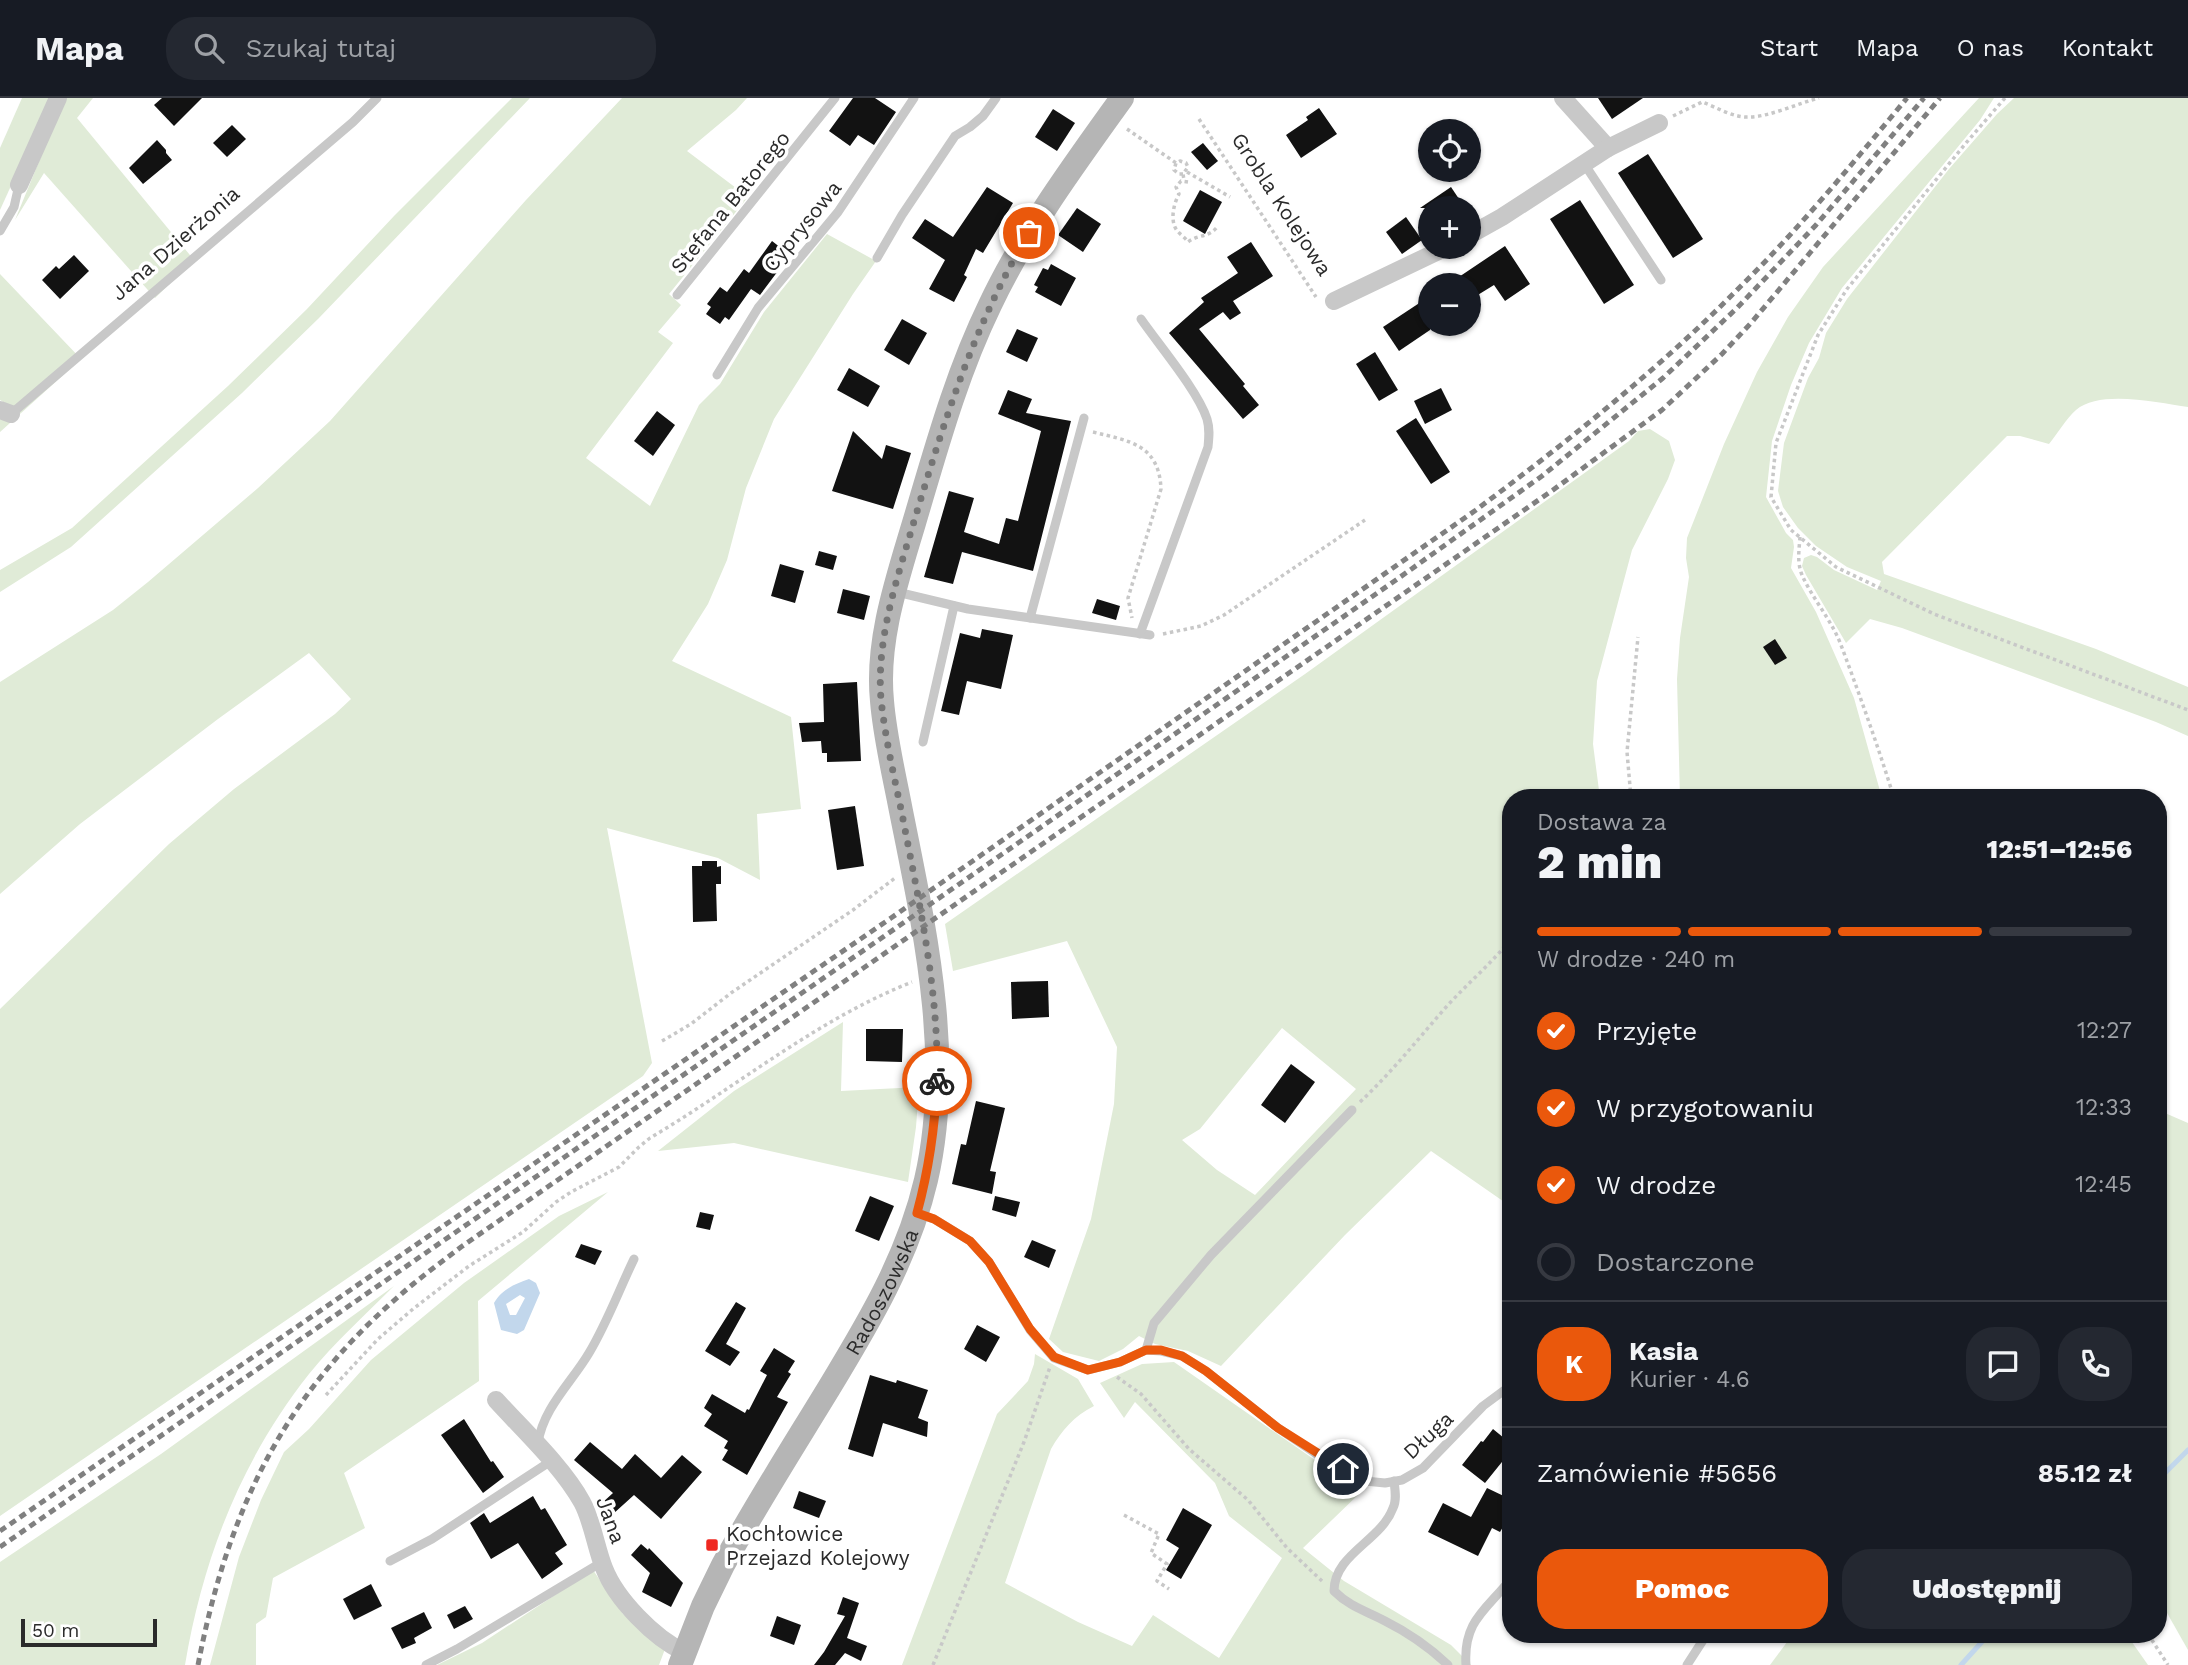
<!DOCTYPE html>
<html lang="pl">
<head>
<meta charset="utf-8">
<style>
  :root { --surface:#171b24; --page:#242831; --text:#f1f3f6; --muted:#9ea1a6; --line:#363941; --accent:#ea580c }
  body { margin:0; font-family:"Work Sans",sans-serif; background:var(--page); color:var(--text); height:100vh; display:flex; flex-direction:column; font-size:26px; white-space:nowrap }
  * { box-sizing:border-box; margin:0 }
  p { font-size:23px; color:var(--muted) }
  .icon { flex:none; width:38px; height:38px; fill:none; stroke:currentColor; stroke-width:2; stroke-linecap:round; stroke-linejoin:round }
  .map { position:relative; flex:1; overflow:hidden }
  .drawer { position:absolute; left:1502px; top:691px; width:665px; height:854px; display:flex; flex-direction:column; background:var(--surface); border-radius:28px; box-shadow:0 2px 5px #0004 }
  .drawer>* { flex:none }
  .controls { position:absolute; left:1418px; top:21px; display:grid; gap:14px }
  .controls a { display:grid; place-items:center; width:63px; height:63px; border-radius:50%; background:var(--surface); box-shadow:0 2px 5px #0004; font-size:35px }
  .scale { position:absolute; left:21px; bottom:18px; width:136px; box-sizing:border-box; padding-left:7px; border:4px solid #2b2b2b; border-top:0; font-size:19px; line-height:24px; white-space:nowrap; color:#2b2b2b; -webkit-text-stroke:5px #fff; paint-order:stroke }
  .pin { position:absolute; display:grid; place-items:center; width:60px; height:60px; color:#fff; margin:-30px; border:4px solid #fff; border-radius:50%; box-shadow:0 2px 7px #0007 }
  .courier { position:absolute; display:grid; place-items:center; width:70px; height:70px; margin:-35px; border:5px solid #ea580c; border-radius:50%; background:#fff; color:#222; box-shadow:0 2px 9px #0007 }
  .headline em { font-style:normal; font-weight:800 }
  .headline div { display:flex; flex-direction:column-reverse }
  .headline { display:flex; align-items:center; justify-content:space-between; height:119px; padding:0 35px }
  h1 { font-size:46px; font-weight:800; line-height:52px }
  .bar { display:grid; grid-template-columns:repeat(4,1fr); gap:10px 7px; align-content:center; height:84px; padding:0 35px }
  .bar i { height:9px; border-radius:5px; background:var(--line) }
  .bar .selected { background:var(--accent) }
  .bar p { grid-column:span 4 }
  .line { display:flex; align-items:center; gap:18px; padding:0 35px; border-top:2px solid var(--line) }
  .line div { flex:1 }
  .round { display:grid; place-items:center; flex:none; width:74px; height:74px; border-radius:28px; background:var(--page) }
  ol { padding:0 35px; list-style:none }
  li { display:flex; align-items:center; gap:21px; height:77px }
  li p { margin-inline-start:auto }
  li .icon { padding:7px; border-radius:50%; background:var(--accent); color:#fff; stroke-width:4 }
  li:last-child { color:var(--muted) }
  li i { width:38px; height:38px; border:4px solid var(--line); border-radius:50% }
  .cta { display:flex; gap:14px; margin-top:auto; padding:14px 35px }
  .cta a { flex:1; height:80px; border-radius:28px; background:var(--accent); color:#fff; font-size:28px; font-weight:800; line-height:80px; text-align:center }
  .cta a+a { background:var(--page); color:var(--text) }
  header { display:flex; align-items:center; gap:42px; box-sizing:border-box; height:98px; padding:0 35px; background:var(--surface); border-bottom:2px solid var(--line) }
  header strong { font-size:33px }
  nav { display:flex; gap:38px; margin-inline-start:auto; font-size:24px }
  .search { width:490px; height:63px; background:var(--page); display:flex; align-items:center; gap:18px; box-sizing:border-box; padding:0 24px; border-radius:28px; color:var(--muted); font-size:26px }
  .map>svg:first-child { display:block }
  .green { fill:#e0ebd7; fill-rule:evenodd }
  .water { fill:#c2d7ec; fill-rule:evenodd }
  .lines { fill:none; stroke-linecap:round; stroke-linejoin:round }
  .stream { stroke:#c2d7ec; stroke-width:5 }
  .building { fill:#121212 }
  .path { stroke:#c8c8c8; stroke-width:3.5; stroke-dasharray:3.5 3.5; stroke-linecap:butt }
  .lane { stroke:#c8c8c8; stroke-width:9 }
  .street { stroke:#c8c8c8; stroke-width:18 }
  .secondary { stroke:#b5b5b5; stroke-width:24 }
  .rail { stroke:#808080; stroke-width:5; stroke-dasharray:7 5; stroke-linecap:butt }
  .done { stroke:#757575; stroke-width:7; stroke-dasharray:0 12.6 }
  .route { stroke:#ea580c; stroke-width:9 }
  .poi-dot { fill:#ef2821; stroke:#fff; stroke-width:2.5 }
  .labels { text-anchor:middle; dominant-baseline:central; stroke-width:7; stroke-linejoin:round; paint-order:stroke }
  .street-label { font-size:21px; fill:#2b2b2b; stroke:#fff }
  .poi-label { font-size:21px; fill:#2b2b2b; stroke:#fff; text-anchor:start }
</style>
</head>
<body>
<header>
<strong>Mapa</strong>
<div class="search"><svg class="icon" aria-label="search" viewBox="0 0 24 24"><circle cx="10" cy="10" r="6"/><path d="M15 15l6 6"/></svg>Szukaj tutaj</div>
<nav><a>Start</a><a>Mapa</a><a>O nas</a><a>Kontakt</a></nav>
</header>
<div class="map">
<svg width="2188" height="1567" viewBox="0 0 2188 1567">
  <rect width="100%" height="100%" fill="#fff"/>
  <g class="green">
    <polygon points="22,0 51,0 0,112 0,50"/>
    <polygon points="65,0 93,0 77,20 194,162 155,200 44,75 15,122"/>
    <polygon points="512,0 530,0 319,220 242,295 71,449 0,494 0,472 72,430 228,288 307,211 394,118"/>
    <polygon points="622,0 747,0 736,12 687,53 748,99 669,196 681,207 658,234 673,245 586,360 650,408 699,307 720,286 764,214 827,136 876,163 853,196 774,321 746,390 727,462 708,506 672,563 791,619 801,711 757,716 760,782 718,760 607,730 652,965 643,978 0,1418 0,911 169,746 234,691 335,616 351,601 309,555 218,621 80,726 0,796 0,584 113,512 148,484 258,390 330,323 526,102"/>
    <polygon points="1979,0 1994,0 1980,22 1842,190 1809,245 1791,287 1772,343 1766,399 1786,435 1793,442 1794,449 1791,470 1816,514 1854,600 1882,700 1680,700 1677,581 1680,540 1689,479 1686,460 1687,440 1724,346 1757,274 1788,219 1823,169"/>
    <path d="M2014,0H2188V309C2159,305 2100,291 2076,312C2066,321 2058,335 2049,346L2020,338H2007L1882,464L1884,476L2096,551L2188,589V638L2156,624L1902,530L1870,521L1846,545L1806,477L1802,468L1804,460L1811,457L1817,459L1834,472L1877,492L1881,483L1847,469L1816,448L1798,430L1783,409L1778,393L1784,345L1808,280L1819,260L1826,235L1847,201L1949,71L1997,16Z"/>
    <polygon points="0,176 81,261 0,334 0,314 5,305 0,302"/>
    <path d="M1650,331L1669,343L1675,362L1668,381L1632,452L1597,583L1593,646L1600,700H1510V1108L1431,1053L1345,1137L1221,1268L1188,1253L1155,1246L1139,1238L1123,1251L1099,1263L1063,1254L1049,1241L1091,1121L1114,1006L1117,949L1067,843L953,873L945,826L1305,576L1629,343L1638,333ZM1282,930L1356,991L1255,1097L1217,1072L1182,1042L1200,1031Z"/>
    <polygon points="843,924 841,993 919,989 916,1029 908,1084 734,1045 658,1053 734,993"/>
    <polygon points="2158,1012 2188,1025 2188,1552 2158,1499"/>
    <polygon points="608,1094 478,1203 479,1283 344,1375 365,1430 273,1480 266,1519 256,1526 256,1567 210,1567 239,1459 261,1402 284,1354 309,1331 371,1262 464,1185 559,1118"/>
    <path d="M394,1188C365,1217 335,1244 309,1276C241,1362 203,1460 185,1567H0V1464L161,1356Z"/>
    <path d="M1035,1256L1078,1281L1094,1308C1074,1318 1062,1332 1051,1351L1005,1485L1078,1524L1132,1548L1153,1517L1219,1560L1282,1460L1229,1418L1215,1385L1135,1304L1124,1320L1100,1285L1142,1266L1174,1264L1361,1394L1303,1450L1344,1483L1451,1547L1471,1567H902L997,1316L1028,1283L1034,1266Z"/>
    <polygon points="593,1472 623,1516 665,1551 659,1567 437,1567 482,1545"/>
    <polygon points="1793,1536 2127,1537 2148,1567 1770,1567"/>
  </g>
  <path class="water" d="M529,1181L536,1185L540,1195L524,1232L517,1236L501,1232L494,1205C502,1191 515,1186 529,1181ZM520,1197L525,1200L516,1217H510L506,1206Z"/>
  <g class="lines">
    <g class="stream">
      <polyline points="2158,1382 2188,1352"/>
      <polyline points="1961,1567 1989,1536"/>
    </g>
  </g>
  <g class="building">
    <polygon points="162,0 202,0 174,28 154,7"/>
    <polygon points="853,0 875,0 896,14 874,47 858,37 850,48 829,33"/>
    <polygon points="1598,0 1643,0 1612,21"/>
    <polygon points="1319,10 1337,36 1301,60 1286,37 1308,22 1306,19"/>
    <polygon points="1053,11 1075,25 1057,53 1035,39"/>
    <polygon points="232,27 246,41 227,59 213,45"/>
    <polygon points="157,42 166,52 166,55 172,62 143,86 129,70"/>
    <polygon points="1203,45 1218,63 1207,72 1191,54"/>
    <polygon points="1648,56 1703,141 1673,160 1618,75"/>
    <polygon points="987,89 1013,105 983,155 976,151 964,177 967,179 954,204 929,191 945,162 912,140 925,121 953,139"/>
    <polygon points="1451,89 1465,110 1420,110"/>
    <polygon points="1200,92 1222,104 1205,136 1183,123"/>
    <polygon points="1580,102 1634,187 1604,206 1550,121"/>
    <polygon points="1077,110 1101,126 1083,154 1058,137"/>
    <polygon points="1406,119 1422,142 1402,156 1386,134"/>
    <polygon points="772,143 790,157 760,197 751,191 729,222 725,219 720,226 706,216 711,209 707,206 720,189 727,194 744,171 749,175"/>
    <polygon points="1251,144 1273,178 1233,203 1241,215 1230,222 1223,214 1199,231 1245,286 1243,288 1259,307 1243,321 1169,235 1204,204 1201,200 1238,175 1227,159"/>
    <polygon points="1505,148 1530,186 1505,203 1494,187 1468,203 1468,187 1447,187"/>
    <polygon points="74,157 89,173 60,201 42,182 56,168 59,171"/>
    <polygon points="1051,166 1076,180 1061,208 1035,194 1038,189 1034,187 1043,170 1048,172"/>
    <polygon points="1430,198 1430,232 1399,253 1383,229"/>
    <polygon points="902,221 927,235 909,267 884,252"/>
    <polygon points="1017,231 1038,240 1027,264 1006,254"/>
    <polygon points="1375,254 1398,292 1379,303 1356,266"/>
    <polygon points="849,270 880,288 868,309 837,292"/>
    <polygon points="1441,290 1452,312 1425,326 1414,303"/>
    <polygon points="1008,292 1032,301 1026,315 1071,323 1033,473 962,454 953,486 924,479 949,393 974,400 964,434 999,446 1006,420 1018,423 1041,333 998,316"/>
    <polygon points="657,313 675,327 653,358 634,343"/>
    <polygon points="1416,320 1450,374 1431,386 1396,333"/>
    <polygon points="853,333 882,361 886,347 911,355 893,411 832,393"/>
    <polygon points="819,453 837,458 833,472 815,467"/>
    <polygon points="780,466 804,473 795,505 771,498"/>
    <polygon points="843,491 870,498 864,522 837,515"/>
    <polygon points="1097,501 1120,508 1116,522 1092,515"/>
    <polygon points="982,531 1013,537 1001,591 967,583 959,617 941,613 960,535 980,540"/>
    <polygon points="1775,541 1787,560 1775,567 1763,549"/>
    <polygon points="857,584 861,663 827,664 827,655 822,655 821,643 802,644 799,625 824,624 823,586"/>
    <polygon points="855,708 864,768 837,772 828,712"/>
    <polygon points="702,763 717,763 717,769 721,768 721,786 716,786 717,823 693,824 692,768 702,768"/>
    <polygon points="1048,883 1049,919 1012,921 1011,884"/>
    <polygon points="866,931 903,931 902,964 866,963"/>
    <polygon points="1291,966 1315,984 1285,1025 1261,1007"/>
    <polygon points="976,1003 1005,1010 990,1073 996,1074 992,1096 952,1086 961,1046 966,1047"/>
    <polygon points="870,1098 894,1108 879,1143 855,1133"/>
    <polygon points="995,1098 1020,1104 1016,1119 992,1112"/>
    <polygon points="700,1114 714,1117 710,1132 696,1129"/>
    <polygon points="1032,1142 1056,1152 1049,1170 1024,1159"/>
    <polygon points="581,1146 602,1153 595,1167 575,1159"/>
    <polygon points="736,1204 746,1210 726,1246 740,1254 730,1268 705,1253"/>
    <polygon points="977,1227 1000,1239 986,1264 964,1251"/>
    <polygon points="774,1250 795,1263 788,1274 791,1276 777,1299 788,1304 747,1377 722,1362 728,1352 724,1350 728,1343 704,1328 712,1316 704,1310 712,1296 745,1315 747,1311 749,1312 767,1277 760,1273"/>
    <polygon points="870,1277 896,1285 897,1282 928,1292 918,1320 928,1324 927,1339 883,1325 873,1359 848,1351"/>
    <polygon points="464,1321 491,1364 493,1363 504,1379 483,1395 441,1337"/>
    <polygon points="1493,1331 1510,1345 1510,1354 1485,1385 1462,1367 1481,1343 1483,1344"/>
    <polygon points="590,1344 622,1371 635,1356 661,1380 682,1357 702,1374 661,1421 634,1397 613,1416 602,1405 613,1395 574,1362"/>
    <polygon points="1487,1390 1510,1401 1510,1417 1500,1434 1492,1430 1478,1458 1428,1434 1443,1405 1471,1419"/>
    <polygon points="799,1393 826,1403 819,1420 793,1410"/>
    <polygon points="533,1398 541,1412 545,1410 567,1447 555,1455 563,1466 542,1481 518,1445 491,1461 470,1425 484,1415 490,1425"/>
    <polygon points="1183,1410 1212,1427 1181,1481 1166,1472 1179,1450 1166,1442"/>
    <polygon points="641,1446 648,1452 649,1450 683,1485 671,1509 642,1494 650,1475 631,1457"/>
    <polygon points="371,1486 382,1508 354,1522 343,1501"/>
    <polygon points="843,1499 859,1505 847,1540 867,1548 861,1563 845,1555 835,1567 814,1567 824,1554 845,1518 837,1516"/>
    <polygon points="465,1508 473,1521 454,1531 447,1517"/>
    <polygon points="424,1514 432,1530 414,1540 416,1545 402,1551 391,1530"/>
    <polygon points="777,1518 801,1527 794,1547 770,1538"/>
  </g>
  <g class="lines">
    <g class="path">
      <polyline points="2005,0 1966,45 1847,191 1818,237 1776,345 1771,399 1791,432 1836,469 1934,516 2188,612"/>
      <path d="M1673,18L1702,4C1716,9 1734,20 1749,19C1769,19 1799,5 1819,0"/>
      <polyline points="1199,21 1316,199"/>
      <polyline points="1127,31 1176,65"/>
      <polyline points="1187,74 1230,99"/>
      <polyline points="1183,76 1179,76 1174,72 1176,65 1180,63 1186,65 1188,69 1183,76 1184,82"/>
      <path d="M1188,84L1181,83L1176,89L1179,96C1174,105 1170,121 1176,131C1179,136 1185,139 1188,144C1198,136 1209,140 1218,128"/>
      <path d="M1093,334C1129,343 1159,346 1161,391L1128,500L1132,520"/>
      <path d="M1800,439C1799,452 1797,465 1802,477C1812,500 1831,521 1841,547C1860,598 1878,648 1894,700"/>
      <polyline points="1163,536 1201,528 1224,517 1365,422"/>
      <polyline points="1631,700 1627,654 1638,539"/>
      <polyline points="662,943 691,926 731,895 853,812 895,780"/>
      <path d="M1360,1004C1392,974 1418,941 1447,908C1468,885 1491,866 1510,842"/>
      <polyline points="1117,1279 1141,1296 1189,1351 1248,1402 1287,1450 1322,1483"/>
      <path d="M326,1297L378,1241L413,1211L469,1168L523,1134L556,1104L571,1094L619,1069L639,1049L650,1040C738,988 816,922 912,884"/>
      <polyline points="1124,1417 1159,1436 1151,1455 1167,1466 1157,1483 1169,1491"/>
      <polyline points="2148,1536 2168,1567"/>
      <polyline points="933,1567 1024,1344 1050,1269"/>
    </g>
    <g class="lane">
      <polyline points="1585,67 1661,182"/>
      <polyline points="0,133 14,109 19,87"/>
      <polyline points="877,160 902,117 955,38 970,29 983,18 996,0"/>
      <polyline points="677,197 835,0"/>
      <polyline points="717,277 758,210 838,114 914,0"/>
      <polyline points="11,316 353,24 377,0"/>
      <polyline points="897,494 968,511 1150,537"/>
      <polyline points="1030,520 1084,320"/>
      <path d="M1140,536L1208,349C1209,339 1210,331 1207,321C1198,293 1159,247 1141,221"/>
      <polyline points="923,644 954,508"/>
      <polyline points="918,1116 934,1121 970,1143 989,1164 1030,1232 1054,1260 1088,1272 1120,1264 1146,1252 1161,1253 1182,1258 1206,1273 1278,1330 1321,1359 1365,1383 1385,1385 1402,1382 1423,1370 1483,1308 1510,1288"/>
      <polyline points="1146,1252 1154,1225 1211,1157 1352,1012"/>
      <path d="M538,1345C543,1310 572,1284 589,1255C607,1225 619,1192 634,1161"/>
      <path d="M1394,1383C1395,1392 1397,1402 1393,1410C1381,1443 1334,1456 1334,1493C1350,1509 1366,1513 1385,1523C1409,1535 1429,1549 1448,1567"/>
      <polyline points="390,1463 432,1441 551,1363"/>
      <polyline points="426,1567 457,1551 602,1464"/>
      <path d="M1466,1567C1463,1523 1486,1512 1510,1482"/>
      <polyline points="1687,1567 1707,1536"/>
    </g>
    <g class="street">
      <polyline points="1563,0 1608,50"/>
      <polyline points="19,87 58,0"/>
      <polyline points="1468,138 1502,119 1608,50 1659,25"/>
      <polyline points="1334,203 1447,149"/>
      <polyline points="0,312 11,316"/>
      <path d="M496,1302C524,1333 562,1368 582,1404C592,1422 596,1450 604,1470C616,1501 654,1540 684,1554"/>
    </g>
    <path class="secondary" id="s1" d="M680,1567L703,1508L723,1467C756,1407 793,1349 829,1290C869,1224 908,1159 926,1082C954,961 925,833 901,713C894,676 885,640 882,603C876,543 897,482 914,425C936,351 956,277 990,207C1025,133 1074,67 1122,0"/>
    <g class="rail">
      <path d="M0,1433L891,820L1476,412C1568,343 1658,272 1739,190C1799,131 1853,65 1907,0"/>
      <polyline points="0,1449 909,821 1396,482 1542,378 1663,280 1737,210 1816,127 1924,0"/>
      <path d="M198,1567C227,1417 281,1300 398,1199C418,1181 440,1165 461,1149L1553,392L1662,312L1722,256L1751,225L1940,0"/>
    </g>
  </g>
  <g class="lines">
    <path class="done" d="M937,983C939,893 919,804 902,716C894,678 885,639 881,601C876,540 898,478 915,420C946,318 974,227 1029,135"/>
    <path class="route" d="M937,983C935,1029 929,1071 917,1115L934,1121L970,1143L989,1164L1030,1231L1054,1259L1088,1272L1120,1264L1146,1252H1161L1182,1258L1206,1273L1278,1330L1343,1371"/>
  </g>
  <rect class="poi-dot" x="705" y="1440" width="14" height="14" rx="3.5"/>
  <g class="labels">
    <g class="street-label">
      <text transform="translate(730 104) rotate(-51)">Stefana Batorego</text>
      <text transform="translate(1282 106) rotate(57)">Grobla Kolejowa</text>
      <text transform="translate(802 128) rotate(-51)">Cyprysowa</text>
      <text transform="translate(175 145) rotate(-41)">Jana Dzierżonia</text>
      <text stroke="none"><textPath href="#s1" startOffset="425">Radoszowska</textPath></text>
      <text transform="translate(1428 1337) rotate(-43)">Długa</text>
      <text transform="translate(611 1422) rotate(70)">Jana</text>
    </g>
    <g class="poi-label">
      <text x="726" y="1435">Kochłowice<tspan x="726" dy="24">Przejazd Kolejowy</tspan></text>
    </g>
  </g>
</svg>
<div class="controls">
<a><svg class="icon" aria-label="locate" viewBox="0 0 24 24"><circle cx="12" cy="12" r="6"/><path d="M12 2v4M12 18v4M2 12h4M18 12h4"/></svg></a>
<a>+</a>
<a>−</a>
</div>
<div class="scale">50 m</div>
<div class="pin" style="left:1029px;top:135px;background:#ea580c"><svg class="icon" aria-label="bag" viewBox="0 0 24 24"><path d="M5 8h14l-1 12H6zM9 8a3 3 0 0 1 6 0"/></svg></div>
<div class="pin" style="left:1343px;top:1371px;background:#1f2937"><svg class="icon" aria-label="home" viewBox="0 0 24 24"><path d="M3 11l9-7 9 7M6 9v11h12V9"/></svg></div>
<div class="courier" style="left:937px;top:983px"><svg class="icon" aria-label="bike" viewBox="0 0 24 24"><circle cx="6" cy="16" r="4"/><circle cx="18" cy="16" r="4"/><path d="M6 16l4-8h5l3 8M10 8l3 8H6M13 5h3"/></svg></div>
<section class="drawer">
<div class="headline"><div><h1>2 min</h1><p>Dostawa za</p></div><em>12:51–12:56</em></div>
<div class="bar"><i class="selected"></i><i class="selected"></i><i class="selected"></i><i></i><p>W drodze · 240 m</p></div>
<ol>
<li><svg class="icon" aria-label="check" viewBox="0 0 24 24"><path d="M5 12l5 5 9-10"/></svg>Przyjęte<p>12:27</p></li>
<li><svg class="icon" aria-label="check" viewBox="0 0 24 24"><path d="M5 12l5 5 9-10"/></svg>W przygotowaniu<p>12:33</p></li>
<li><svg class="icon" aria-label="check" viewBox="0 0 24 24"><path d="M5 12l5 5 9-10"/></svg>W drodze<p>12:45</p></li>
<li><i></i>Dostarczone</li>
</ol>
<div class="line" style="height:126px"><b class="round" style="background:var(--accent);color:#fff">K</b><div><b>Kasia</b><p>Kurier · 4.6</p></div><a class="round"><svg class="icon" aria-label="chat" viewBox="0 0 24 24"><path d="M4 5h16v11H9l-5 4z"/></svg></a><a class="round"><svg class="icon" aria-label="phone" viewBox="0 0 24 24"><path d="M5 4h4l2 5-3 2q2 4 5 5l2-3 5 2v4C11 20 4 13 5 4z"/></svg></a></div>
<div class="line" style="height:91px"><div>Zamówienie #5656</div><b>85.12 zł</b></div>
<div class="cta"><a>Pomoc</a><a>Udostępnij</a></div>
</section>
</div>
</body>
</html>
